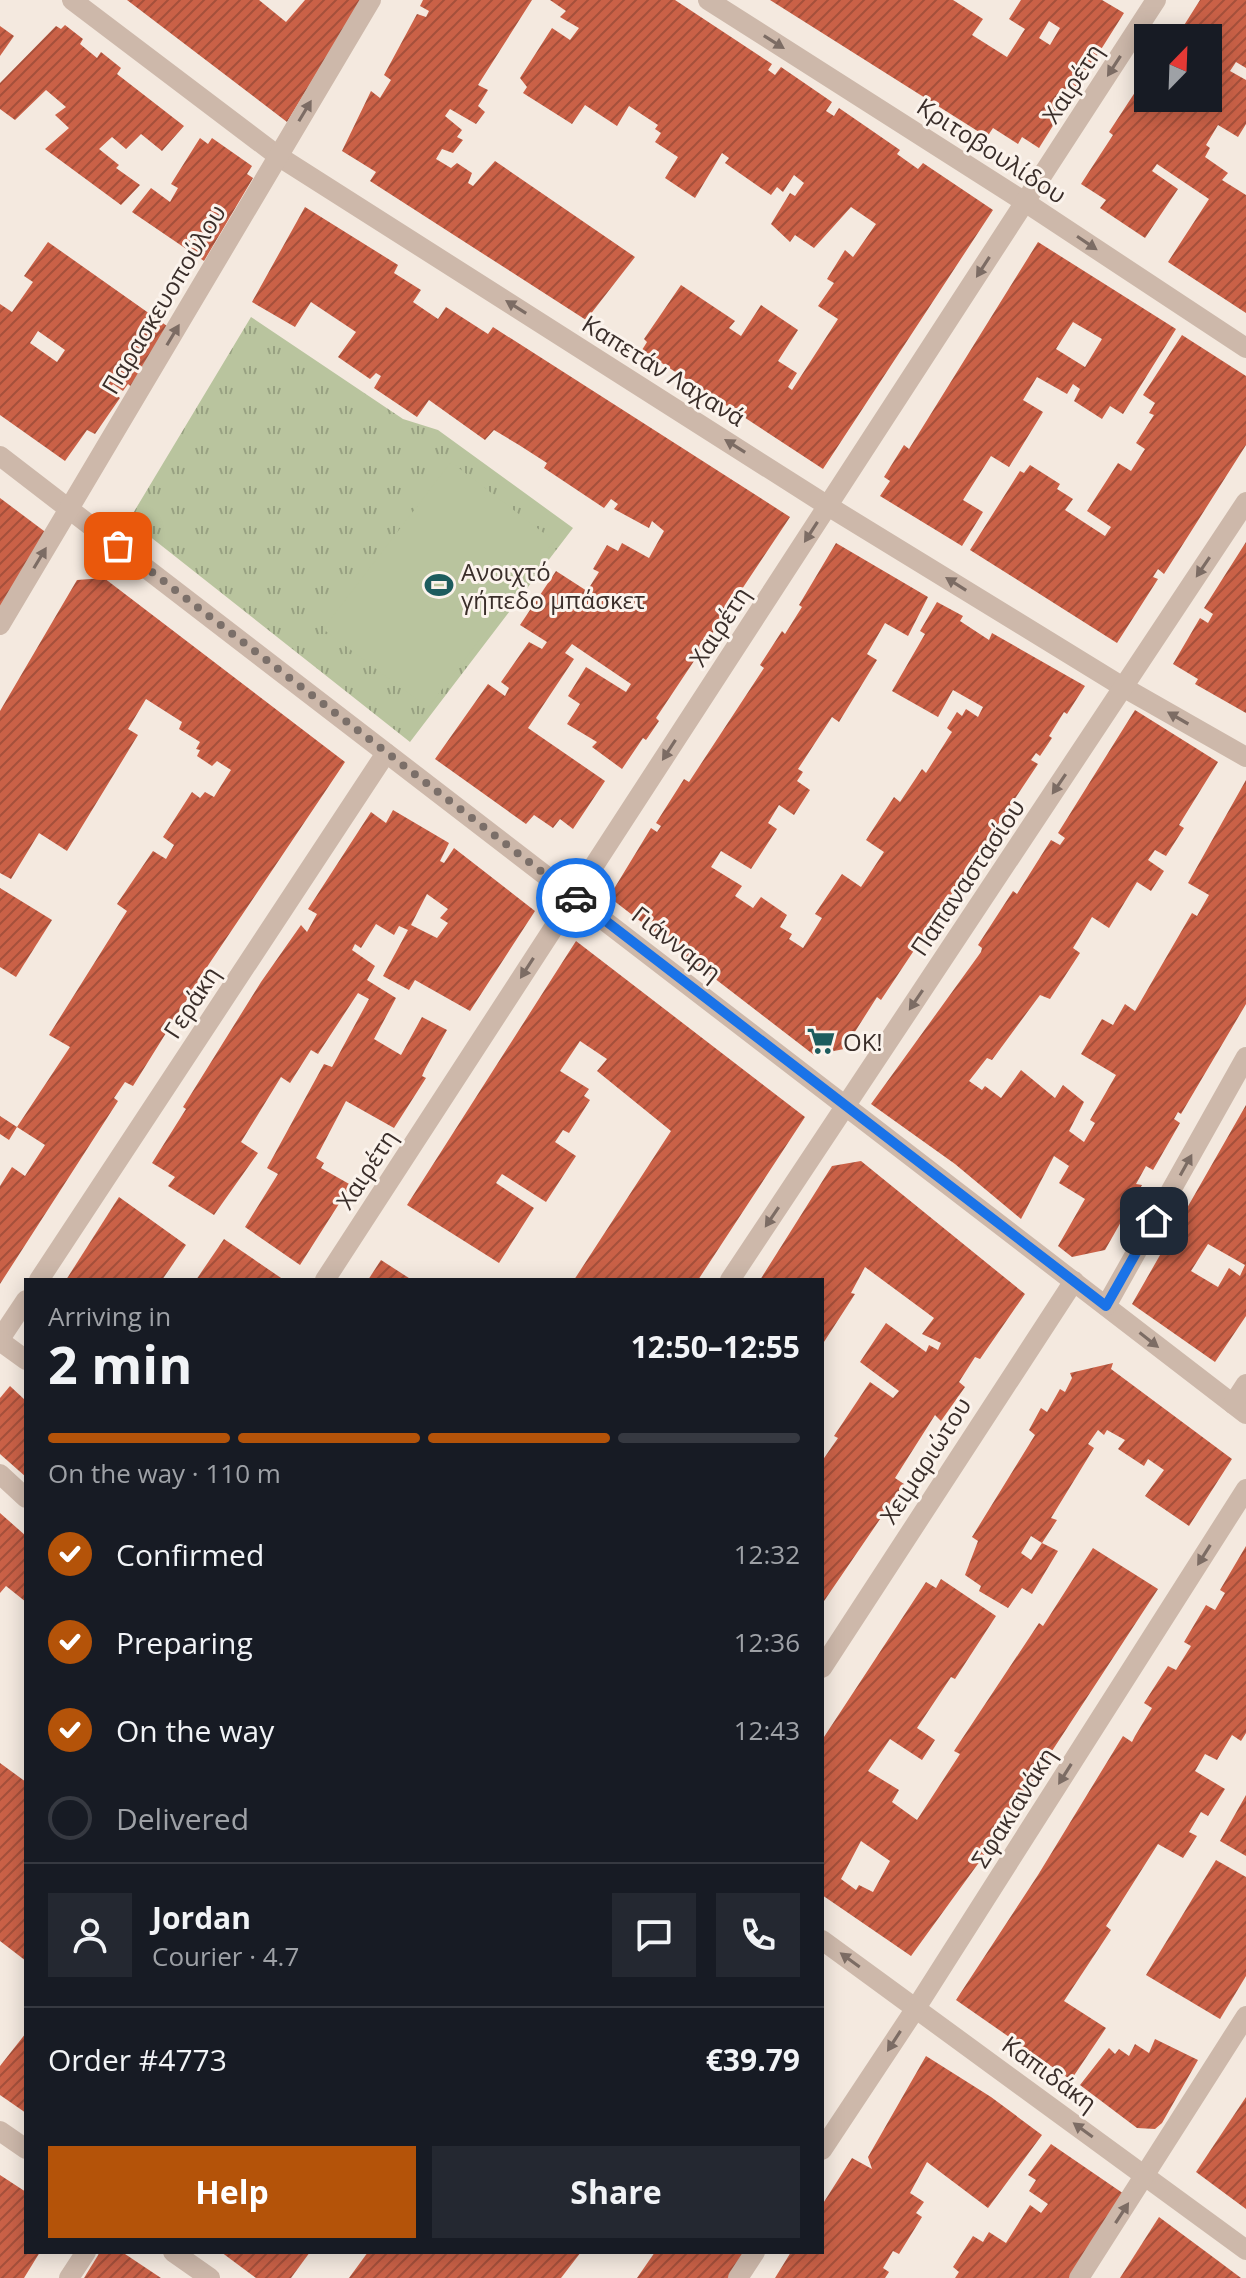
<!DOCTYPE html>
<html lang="en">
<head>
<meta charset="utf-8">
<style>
  :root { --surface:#171b24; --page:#242831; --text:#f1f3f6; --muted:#9ea1a6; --line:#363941; --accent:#b45309 }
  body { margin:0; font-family:"Open Sans",sans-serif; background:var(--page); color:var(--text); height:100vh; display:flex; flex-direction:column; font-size:30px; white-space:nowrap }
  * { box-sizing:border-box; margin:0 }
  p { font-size:26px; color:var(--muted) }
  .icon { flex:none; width:44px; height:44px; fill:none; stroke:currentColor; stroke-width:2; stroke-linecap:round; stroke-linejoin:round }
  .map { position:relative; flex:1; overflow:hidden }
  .sheet { position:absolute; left:24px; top:1278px; width:800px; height:976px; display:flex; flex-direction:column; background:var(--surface); border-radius:0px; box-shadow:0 4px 20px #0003 }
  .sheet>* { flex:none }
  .needle { width:52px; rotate:23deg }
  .tools { position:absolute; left:1134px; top:24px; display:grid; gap:16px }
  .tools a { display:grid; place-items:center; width:88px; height:88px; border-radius:0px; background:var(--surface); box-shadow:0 4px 20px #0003; font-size:40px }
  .pin { position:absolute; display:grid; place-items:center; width:68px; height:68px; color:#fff; margin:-34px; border-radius:16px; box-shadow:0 4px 12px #0006 }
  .courier { position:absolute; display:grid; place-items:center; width:80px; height:80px; margin:-40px; border:6px solid #1a73e8; border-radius:50%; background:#fff; color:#222; box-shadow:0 2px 10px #0007 }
  .overview em { font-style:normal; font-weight:700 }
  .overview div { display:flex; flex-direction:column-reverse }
  .overview { display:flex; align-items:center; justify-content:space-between; height:136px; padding:0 24px }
  h1 { font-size:52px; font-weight:700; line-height:60px }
  .bar { display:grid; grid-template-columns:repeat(4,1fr); gap:12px 8px; align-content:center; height:96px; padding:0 24px }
  .bar i { height:10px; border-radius:6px; background:var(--line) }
  .bar .on { background:var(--accent) }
  .bar p { grid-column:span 4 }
  .line { display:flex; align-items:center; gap:20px; padding:0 24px; border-top:2px solid var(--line) }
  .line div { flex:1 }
  .round { display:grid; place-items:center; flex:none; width:84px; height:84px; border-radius:0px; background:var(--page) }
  ol { padding:0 24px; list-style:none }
  li { display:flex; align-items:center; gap:24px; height:88px }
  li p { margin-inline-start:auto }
  li .icon { padding:8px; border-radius:50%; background:var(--accent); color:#fff; stroke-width:4 }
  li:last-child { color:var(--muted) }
  li i { width:44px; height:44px; border:4px solid var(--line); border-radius:50% }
  .primary-button { display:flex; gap:16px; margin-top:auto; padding:16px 24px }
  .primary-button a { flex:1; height:92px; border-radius:0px; background:var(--accent); color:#fff; font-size:32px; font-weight:700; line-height:92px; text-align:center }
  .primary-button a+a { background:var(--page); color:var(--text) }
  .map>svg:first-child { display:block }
  .grass { fill:url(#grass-tufts) }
  .garden { fill:#b9c49e }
  .building { fill:url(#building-hatch); fill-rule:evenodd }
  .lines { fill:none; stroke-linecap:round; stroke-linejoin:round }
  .minor { stroke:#cdb8aa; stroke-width:20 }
  .oneway { fill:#7c6c64 }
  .done { stroke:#7b6f69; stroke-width:8; stroke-dasharray:0 14.4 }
  .route { stroke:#1a73e8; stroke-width:10 }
  .labels { text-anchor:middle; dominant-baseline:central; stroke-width:6; stroke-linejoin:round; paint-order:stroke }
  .street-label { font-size:24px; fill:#3a2e2a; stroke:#fbf3ec }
  .poi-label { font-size:24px; fill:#3a2e2a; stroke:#fbf3ec; text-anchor:start }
</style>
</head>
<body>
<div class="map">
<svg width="1246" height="2278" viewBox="0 0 1246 2278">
  <defs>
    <pattern id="grass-tufts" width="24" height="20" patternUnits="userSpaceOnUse" patternTransform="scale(2)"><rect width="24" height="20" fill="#b9c49e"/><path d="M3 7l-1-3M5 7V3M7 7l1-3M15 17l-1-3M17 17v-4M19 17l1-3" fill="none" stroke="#97a081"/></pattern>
    <pattern id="building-hatch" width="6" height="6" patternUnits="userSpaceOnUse" patternTransform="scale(2)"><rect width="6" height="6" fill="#ca6147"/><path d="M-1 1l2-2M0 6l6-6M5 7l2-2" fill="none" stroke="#a5503b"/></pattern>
  </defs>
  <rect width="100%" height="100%" fill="#f4e9df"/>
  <polygon class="grass" points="251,317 403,419 438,430 573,528 410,742 129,520"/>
  <polygon class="garden" points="451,462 554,541 428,708 323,629"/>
  <g class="building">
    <polygon points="127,0 259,0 286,22 305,0 361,0 287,122"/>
    <polygon points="423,0 532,0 478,85 488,90 478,106 485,112 476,124 450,109 445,116 462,130 457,137 463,140 453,153 442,149 436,159 451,168 457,163 472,173 468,183 473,186 495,161 635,257 586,320 370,181 376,172 342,151 371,91 380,98 391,80 384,75 417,14 426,17 429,11 420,6"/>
    <polygon points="550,0 675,0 772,64 768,70 775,75 781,67 832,102 826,111 834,116 839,108 900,150 897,154 918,169 923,163 993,210 823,469 642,350 647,342 644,339 681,285 735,321 729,328 741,336 761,305 798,330 778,361 797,373 788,387 792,390 838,319 818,306 834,283 827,279 845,250 853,257 876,224 851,207 814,248 795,235 790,242 771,224 790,193 795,196 804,183 794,175 783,192 777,187 771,195 725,163 729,158 722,153 695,198 665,178 678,157 655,142 661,133 655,129 658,125 629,106 617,126 585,105 572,124 523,93 527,87 520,78 552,28 570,40 579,28 560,17 566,11"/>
    <path d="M770,0H953L983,19L972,35L1007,57L1025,29L1009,19L1021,0H1102L1124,13L1076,89L1068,85L1057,103L1064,108L1039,148L1022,137L1018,144L993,128L987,137ZM1049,21L1060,28L1050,45L1039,38Z"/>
    <polygon points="1200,0 1246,0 1246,68 1236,62 1230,71 1246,80 1246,124 1238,137 1218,125 1206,145 1210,148 1205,157 1228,173 1222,180 1246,195 1246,313 1168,262 1209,199 1157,164 1152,171 1178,189 1145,238 1100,208 1106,200 1081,184 1113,135 1109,132 1145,77 1148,79 1148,98 1176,98 1193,109 1198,101 1194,98 1208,98 1208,38 1176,38"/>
    <polygon points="65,25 83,39 80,44 97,58 101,52 121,68 117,74 184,126 162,151 141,134 126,149 112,137 99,149 119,165 116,168 140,185 121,205 45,149 69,128 55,115 66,107 46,90 15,120 0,109 0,83 56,26 61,29"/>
    <polygon points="0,26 14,36 0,56"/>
    <polygon points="200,138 208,144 212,138 252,166 247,174 253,178 204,261 132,212 151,188 170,202 178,188 171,184"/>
    <polygon points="305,207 398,265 394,273 421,290 413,302 438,319 446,307 488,334 493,327 790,517 656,718 659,721 646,740 643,738 622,769 592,747 597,742 567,724 580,704 568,696 586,667 626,692 631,684 572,644 565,653 574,659 528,728 605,781 573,829 560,819 553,828 534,815 526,824 435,759 488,684 505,696 509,688 501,682 529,642 542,649 547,642 520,625 556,571 587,591 599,572 593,569 607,545 618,551 622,543 649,558 664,531 652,521 649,528 614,509 618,504 611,499 604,508 544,468 547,463 519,445 494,430 485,440 429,400 417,417 374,388 381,376 376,373 370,379 338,357 356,332 311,302 295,327 252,302"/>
    <path d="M48,242L167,326L133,388L128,384L123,391L113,384L109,390L120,398L95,434L87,430L65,461L0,415V304L12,312L33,282L24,276ZM38,331L65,350L57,362L30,343Z"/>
    <path d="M1038,242L1176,329L1123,414L1110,406L1102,419L1074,401L1080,389L1073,384L1067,394L1037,377L1023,400L1043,412L1009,467L991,456L963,500L983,512L962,546L880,496L890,481L884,477L904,445L909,449ZM1073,322L1102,339L1085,367L1056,349Z"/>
    <polygon points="1182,335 1246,376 1246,445 1164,574 1158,569 1153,577 1158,579 1117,643 970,550 1020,471 1024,473 1030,465 1060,484 1057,489 1073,499 1065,510 1105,536 1111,527 1087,511 1118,463 1131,471 1145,449 1136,443 1154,415 1149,413 1155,403 1143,395"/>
    <polygon points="0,498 48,534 0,611"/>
    <polygon points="1246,542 1246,713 1195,684 1198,679 1173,664 1200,618 1208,623 1213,614 1204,608"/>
    <polygon points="836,543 928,597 908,636 885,623 867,654 877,660 839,722 832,717 798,769 803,772 797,781 810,790 794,815 779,805 768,823 777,829 751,869 721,851 711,867 742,886 735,896 753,908 761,897 787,915 780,927 792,934 789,939 803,948 822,918 815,914 842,874 861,887 884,852 866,840 894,797 900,802 922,769 926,773 952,732 947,728 957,712 962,716 966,709 978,717 983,707 953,690 938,717 892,691 925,634 920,631 937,602 963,616 960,621 989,640 992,633 1085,686 1067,714 1064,712 1049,736 1052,738 1040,756 1036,753 1031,760 1038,764 881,1000 877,997 844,1049 814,1055 609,897 651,828 657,832 661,826 656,823 684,779 689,782 764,668 760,665 782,631 785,634 802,607 799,605"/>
    <polygon points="104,578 345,762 209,964 133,1086 125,1082 114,1098 118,1101 0,1284 0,1186 12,1167 25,1176 45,1145 17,1127 9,1140 0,1134 0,1116 17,1127 70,1047 49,1035 127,911 117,904 153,851 166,859 174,845 163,837 192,792 200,798 205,792 214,797 231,770 217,761 212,766 197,756 200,750 196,749 200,742 179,729 182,722 146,699 128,729 138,735 67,851 39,833 11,879 0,873 0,711 77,580"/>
    <polygon points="1135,710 1218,762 1179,825 1184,828 1166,856 1155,850 1148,860 1164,871 1151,891 1137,882 1109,928 1092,917 1073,948 1080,953 1050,999 1040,995 992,1060 987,1058 969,1081 982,1090 985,1086 1001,1098 1021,1070 1055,1098 1063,1085 1084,1102 1069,1131 1084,1142 1095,1123 1090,1120 1116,1075 1081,1054 1102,1019 1113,1025 1125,1004 1135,1011 1192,913 1197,916 1209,895 1188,883 1246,780 1246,1004 1181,1114 1178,1112 1174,1119 1180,1123 1153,1170 1146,1166 1136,1184 1142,1185 1105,1250 1072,1257 1058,1246 1085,1199 1059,1183 1069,1166 1054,1156 1021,1219 955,1164 871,1104 981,952 982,948 978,945 1013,891 1017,894 1051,840 1060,845 1065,838 1058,833"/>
    <path d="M393,810L449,843L440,861L444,863L454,848L535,911L470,1011L415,980L409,990L383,976L408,930L399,926L394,935L376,924L361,948L355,944L352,950L375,966L367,980L396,998L374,1039L401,1055L422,1017L447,1030L425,1069L422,1076L426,1078L394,1128L346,1101L316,1158L324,1163L321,1168L351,1185L300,1265L245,1227L278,1174L267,1168L324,1064L332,1067L369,999L358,993L318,1054L311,1050L290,1083L281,1077L241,1142L258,1153L214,1215L168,1186L175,1177L152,1163L186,1109L183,1107L261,982L301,925L307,932L317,914L308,909L371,812L386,823ZM427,894L448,909L440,918L448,923L437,938L411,925Z"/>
    <polygon points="0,888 52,920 16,977 0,967"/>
    <polygon points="576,941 805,1117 698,1280 574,1280 671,1131 597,1071 607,1059 580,1041 560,1071 589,1089 584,1096 590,1100 569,1133 563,1130 555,1142 576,1156 546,1202 502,1174 496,1183 534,1208 499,1263 407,1205"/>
    <path d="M1246,1105V1316L1215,1362L1132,1304ZM1208,1244L1245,1265L1240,1276L1229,1268L1218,1287L1191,1271Z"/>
    <polygon points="861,1161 1025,1294 980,1359 975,1357 959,1382 965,1387 941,1421 935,1415 895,1478 904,1484 822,1604 822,1461 838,1438 834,1436 870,1382 893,1398 899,1391 860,1362 886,1323 926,1352 929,1345 938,1350 941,1343 922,1334 934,1318 865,1267 851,1293 855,1294 822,1345 822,1280 760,1280 832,1166"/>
    <polygon points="119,1197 186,1245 162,1280 66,1280"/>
    <polygon points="224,1239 284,1280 196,1280"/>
    <polygon points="381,1260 412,1280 368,1280"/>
    <polygon points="1113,1363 1111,1369 1232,1459 1189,1526 1145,1496 1164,1470 1148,1459 1144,1466 1118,1449 1125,1440 1107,1430 1104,1435 1098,1430 1088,1444 1094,1448 1051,1518 1057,1520 1042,1543 1031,1536 1021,1553 1031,1560 1042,1543 1058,1551 1032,1594 1022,1588 1008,1608 979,1591 981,1586 965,1575 978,1541 972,1537 1035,1435 1029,1430 1041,1408 1047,1412 1060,1389 1065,1392 1072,1378 1070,1373"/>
    <polygon points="10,1386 26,1401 26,1477 0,1454 0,1398"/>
    <polygon points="0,1513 26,1536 26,1602 6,1586 0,1593"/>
    <polygon points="1246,1546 1246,1733 1241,1741 1232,1735 1217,1760 1205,1754 1195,1771 1225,1789 1208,1816 1201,1812 1189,1832 1197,1836 1183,1858 1158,1844 1106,1926 1111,1930 1064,2001 1106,2028 1071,2080 956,2000 1038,1875 1123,1736 1132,1742 1135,1736 1152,1708 1144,1703 1168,1666 1176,1670 1191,1646 1184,1642 1206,1605 1215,1610 1225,1593 1220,1590"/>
    <path d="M1093,1548L1158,1589L980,1861L911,1956L822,1895V1740L926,1582L936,1588L941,1579L996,1616L955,1679L951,1677L917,1728L935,1740L922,1760L890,1739L868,1771L899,1790L892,1802L917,1820L960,1754L954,1751L1039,1623L1043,1626ZM861,1841L890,1861L873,1892L859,1885L856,1890L841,1879Z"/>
    <polygon points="0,1763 26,1782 26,1961 0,1941"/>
    <polygon points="1246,1795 1246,1856 1220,1841"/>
    <polygon points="1216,1860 1246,1877 1246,1976 1220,2019 1146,1975"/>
    <polygon points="26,2033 26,2113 0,2095 0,2066"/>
    <polygon points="1155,2039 1198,2060 1162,2123 1155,2129 1137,2128 1080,2085 1109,2048 1115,2054 1119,2049 1129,2056 1135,2044 1149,2053"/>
    <polygon points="926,2056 991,2097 1042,2135 988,2208 927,2162 910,2193 924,2202 916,2213 922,2217 899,2254 893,2251 883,2268 889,2272 885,2278 775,2278 791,2252 822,2252 822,2205 852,2158 872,2169 868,2157"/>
    <polygon points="1246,2097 1246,2209 1196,2172"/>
    <polygon points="1051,2144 1124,2194 1072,2278 955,2278 959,2272 953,2267 973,2236 983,2242 989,2232 1006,2243 1030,2205 1041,2213 1048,2204 1029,2191 1036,2180 1028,2175"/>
    <polygon points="0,2175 26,2192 26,2252 40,2252 24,2278 0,2278"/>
    <polygon points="1159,2217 1217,2260 1241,2278 1120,2278"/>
    <polygon points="100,2252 122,2252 161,2278 84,2278"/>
    <polygon points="221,2252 310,2252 291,2278 256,2278"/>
    <polygon points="368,2252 581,2252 561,2278 349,2278"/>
    <polygon points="655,2252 746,2252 729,2278 637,2278"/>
  </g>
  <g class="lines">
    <g class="minor">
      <polyline points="72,0 278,156 828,506 1123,687 1246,757"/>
      <polyline points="708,0 1025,202 1246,348"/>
      <polyline points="0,456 1246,1414"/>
      <polyline points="0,625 371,0"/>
      <polyline points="39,1280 386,753"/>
      <polyline points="325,1280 1156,0"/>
      <polyline points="730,1280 1246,502"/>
      <polyline points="1106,1306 1246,1057"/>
      <polyline points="0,1339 26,1300"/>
      <polyline points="0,1341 26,1360"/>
      <polyline points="1233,1404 1246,1384"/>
      <polyline points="0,1474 26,1498"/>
      <polyline points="822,1668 1074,1281"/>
      <polyline points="822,1940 1246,2250"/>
      <polyline points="0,2131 26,2149"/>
      <polyline points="822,2150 916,2008 1246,1489"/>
      <polyline points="173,2252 210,2278"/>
      <polyline points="69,2278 86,2252"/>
      <polyline points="738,2278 755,2252"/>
      <polyline points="1079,2278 1246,2016"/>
    </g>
  </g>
  <defs><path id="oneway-solid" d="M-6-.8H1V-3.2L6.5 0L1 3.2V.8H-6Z" transform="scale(2)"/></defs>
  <g class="oneway">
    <use href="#oneway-solid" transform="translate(774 42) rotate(32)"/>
    <use href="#oneway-solid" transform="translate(1114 66) rotate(123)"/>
    <use href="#oneway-solid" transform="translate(305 111) rotate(-59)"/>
    <use href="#oneway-solid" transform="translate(1087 243) rotate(34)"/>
    <use href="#oneway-solid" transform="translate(983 267) rotate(123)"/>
    <use href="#oneway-solid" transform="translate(516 307) rotate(-148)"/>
    <use href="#oneway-solid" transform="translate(173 335) rotate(-59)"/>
    <use href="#oneway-solid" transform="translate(735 446) rotate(-148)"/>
    <use href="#oneway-solid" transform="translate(811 532) rotate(123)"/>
    <use href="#oneway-solid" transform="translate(40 558) rotate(-59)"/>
    <use href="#oneway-solid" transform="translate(1203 567) rotate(124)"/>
    <use href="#oneway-solid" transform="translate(956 584) rotate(-148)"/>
    <use href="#oneway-solid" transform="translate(1178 718) rotate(-150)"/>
    <use href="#oneway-solid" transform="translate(669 750) rotate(123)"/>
    <use href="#oneway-solid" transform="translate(1059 784) rotate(124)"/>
    <use href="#oneway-solid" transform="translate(527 968) rotate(123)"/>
    <use href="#oneway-solid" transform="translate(916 1000) rotate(124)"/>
    <use href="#oneway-solid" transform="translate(1186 1165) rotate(-61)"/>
    <use href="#oneway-solid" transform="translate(772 1217) rotate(124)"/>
    <use href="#oneway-solid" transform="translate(1149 1340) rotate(38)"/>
    <use href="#oneway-solid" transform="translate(1204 1555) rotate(122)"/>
    <use href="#oneway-solid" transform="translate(1065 1774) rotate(122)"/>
    <use href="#oneway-solid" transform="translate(850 1960) rotate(-144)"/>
    <use href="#oneway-solid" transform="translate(894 2041) rotate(123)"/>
    <use href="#oneway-solid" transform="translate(1083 2130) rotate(-144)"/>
    <use href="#oneway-solid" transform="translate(1122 2213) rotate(-57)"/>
  </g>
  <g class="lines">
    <polyline class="done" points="118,546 576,898"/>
    <polyline class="route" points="576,898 1106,1306 1154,1221"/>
  </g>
  <defs>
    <symbol id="stadium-bare" viewBox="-9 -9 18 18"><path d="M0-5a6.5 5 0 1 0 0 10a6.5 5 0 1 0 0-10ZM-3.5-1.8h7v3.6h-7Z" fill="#1d5c5e" stroke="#fbf3ec" stroke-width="2.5" paint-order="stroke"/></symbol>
    <symbol id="supermarket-bare" viewBox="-9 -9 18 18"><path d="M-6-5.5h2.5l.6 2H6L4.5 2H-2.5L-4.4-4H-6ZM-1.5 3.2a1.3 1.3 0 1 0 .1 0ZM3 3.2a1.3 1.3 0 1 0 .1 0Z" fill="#1d5c5e" stroke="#fbf3ec" stroke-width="2.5" paint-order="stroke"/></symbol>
  </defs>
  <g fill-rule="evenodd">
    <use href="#stadium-bare" x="419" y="565" width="40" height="40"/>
    <use href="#supermarket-bare" x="801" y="1021" width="40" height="40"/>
  </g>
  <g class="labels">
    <g class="street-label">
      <text transform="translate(1072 83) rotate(-57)">Χαιρέτη</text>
      <text transform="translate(992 150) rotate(33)">Κριτοβουλίδου</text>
      <text transform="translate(163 299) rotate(-59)">Παρασκευοπούλου</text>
      <text transform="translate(664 370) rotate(32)">Καπετάν Λαχανά</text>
      <text transform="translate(719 626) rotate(-57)">Χαιρέτη</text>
      <text transform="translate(967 877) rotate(-56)">Παπαναστασίου</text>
      <text transform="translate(677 943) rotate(38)">Γιάνναρη</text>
      <text transform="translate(191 1002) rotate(-57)">Γεράκη</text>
      <text transform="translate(366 1169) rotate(-57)">Χαιρέτη</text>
      <text transform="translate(925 1460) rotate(-57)">Χειμαριώτου</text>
      <text transform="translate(1013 1807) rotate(-58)">Σφακιανάκη</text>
      <text transform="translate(1050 2073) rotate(36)">Καπιδάκη</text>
    </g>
    <g class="poi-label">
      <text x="461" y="571">Ανοιχτό<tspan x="461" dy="28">γήπεδο μπάσκετ</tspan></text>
      <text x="843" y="1041">OK!</text>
    </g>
  </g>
</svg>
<div class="tools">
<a><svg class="needle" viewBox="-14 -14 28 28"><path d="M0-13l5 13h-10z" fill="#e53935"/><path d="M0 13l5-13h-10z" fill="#9ea1a6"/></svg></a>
</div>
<div class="pin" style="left:118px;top:546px;background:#ea580c"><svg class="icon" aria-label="bag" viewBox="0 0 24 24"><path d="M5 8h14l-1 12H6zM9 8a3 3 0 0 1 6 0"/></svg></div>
<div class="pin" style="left:1154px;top:1221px;background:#1f2937"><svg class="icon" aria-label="home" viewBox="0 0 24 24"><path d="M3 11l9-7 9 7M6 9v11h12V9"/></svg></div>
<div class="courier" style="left:576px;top:898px"><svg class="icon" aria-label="car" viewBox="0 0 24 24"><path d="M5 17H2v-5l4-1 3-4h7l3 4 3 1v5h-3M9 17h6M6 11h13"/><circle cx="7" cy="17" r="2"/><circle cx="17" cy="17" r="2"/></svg></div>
<section class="sheet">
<div class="overview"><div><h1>2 min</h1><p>Arriving in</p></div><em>12:50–12:55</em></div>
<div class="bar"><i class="on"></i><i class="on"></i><i class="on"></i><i></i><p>On the way · 110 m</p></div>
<ol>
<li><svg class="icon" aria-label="check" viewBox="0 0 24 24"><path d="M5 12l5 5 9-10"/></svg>Confirmed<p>12:32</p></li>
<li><svg class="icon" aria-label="check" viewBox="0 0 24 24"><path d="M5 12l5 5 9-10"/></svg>Preparing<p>12:36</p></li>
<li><svg class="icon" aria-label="check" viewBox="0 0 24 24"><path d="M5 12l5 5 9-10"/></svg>On the way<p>12:43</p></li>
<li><i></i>Delivered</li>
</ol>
<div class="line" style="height:144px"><a class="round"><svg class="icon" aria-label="person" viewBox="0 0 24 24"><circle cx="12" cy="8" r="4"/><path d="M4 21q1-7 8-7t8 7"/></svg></a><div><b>Jordan</b><p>Courier · 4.7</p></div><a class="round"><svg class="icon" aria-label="chat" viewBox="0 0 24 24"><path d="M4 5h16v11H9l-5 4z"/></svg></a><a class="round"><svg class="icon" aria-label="phone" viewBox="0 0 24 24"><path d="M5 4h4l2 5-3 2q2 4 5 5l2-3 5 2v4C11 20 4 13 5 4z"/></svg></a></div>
<div class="line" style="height:104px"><div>Order #4773</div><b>€39.79</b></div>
<div class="primary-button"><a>Help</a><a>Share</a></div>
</section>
</div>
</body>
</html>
